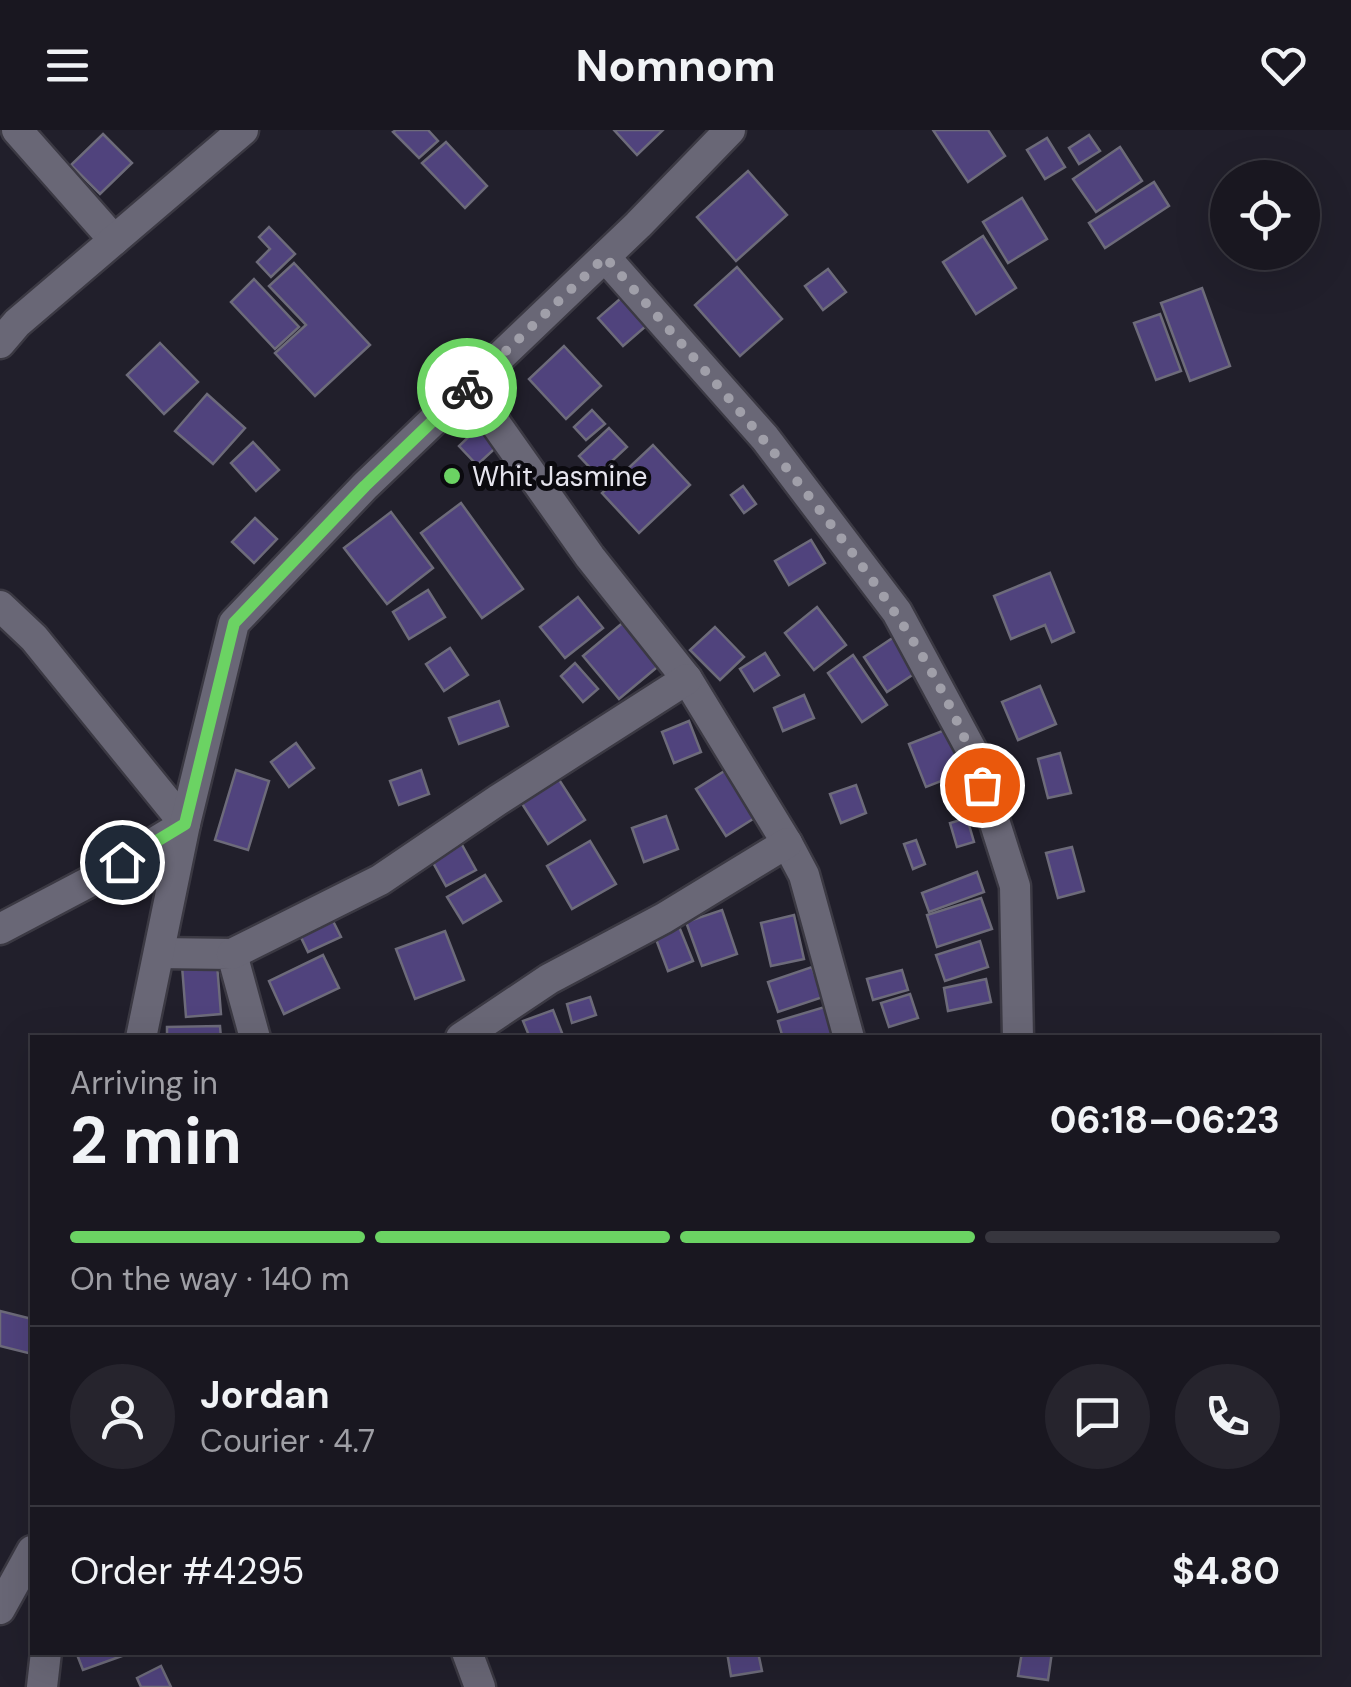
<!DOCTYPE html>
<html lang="en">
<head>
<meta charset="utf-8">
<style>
  :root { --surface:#191720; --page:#26242d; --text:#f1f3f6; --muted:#9f9fa5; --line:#37363e; --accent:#6bd363 }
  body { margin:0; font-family:"DM Sans",sans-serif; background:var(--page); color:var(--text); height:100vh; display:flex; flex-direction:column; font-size:38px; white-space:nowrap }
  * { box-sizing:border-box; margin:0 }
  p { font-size:32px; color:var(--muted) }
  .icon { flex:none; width:55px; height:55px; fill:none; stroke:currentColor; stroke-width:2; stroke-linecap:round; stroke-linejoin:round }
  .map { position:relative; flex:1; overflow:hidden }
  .sheet { position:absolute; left:30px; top:905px; width:1290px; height:620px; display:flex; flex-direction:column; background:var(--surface); border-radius:0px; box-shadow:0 10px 40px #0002,0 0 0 2px var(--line) }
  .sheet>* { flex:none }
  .controls { position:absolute; left:1210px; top:30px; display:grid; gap:20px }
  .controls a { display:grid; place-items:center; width:110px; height:110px; border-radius:50%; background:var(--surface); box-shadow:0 10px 40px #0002,0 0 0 2px var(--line); font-size:50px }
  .pin { position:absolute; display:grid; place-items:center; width:85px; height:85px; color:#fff; margin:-42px; border:5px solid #fff; border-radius:50%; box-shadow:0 2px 10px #0007 }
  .courier { position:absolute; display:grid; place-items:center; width:100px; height:100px; margin:-50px; border:8px solid #6bd363; border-radius:50%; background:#fff; color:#222; box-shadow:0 2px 12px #0007 }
  .head em { font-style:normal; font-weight:700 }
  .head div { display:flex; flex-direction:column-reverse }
  .head { display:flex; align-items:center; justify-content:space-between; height:170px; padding:0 40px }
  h1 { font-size:65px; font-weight:700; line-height:75px }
  .bar { display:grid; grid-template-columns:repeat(4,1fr); gap:15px 10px; align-content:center; height:120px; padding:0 40px }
  .bar i { height:12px; border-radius:8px; background:var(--line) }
  .bar .active { background:var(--accent) }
  .bar p { grid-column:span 4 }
  .line { display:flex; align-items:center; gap:25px; padding:0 40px; border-top:2px solid var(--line) }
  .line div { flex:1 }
  .round { display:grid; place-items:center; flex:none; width:105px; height:105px; border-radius:52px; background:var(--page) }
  header { display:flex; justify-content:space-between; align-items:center; height:130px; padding:0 40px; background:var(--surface); font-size:45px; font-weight:700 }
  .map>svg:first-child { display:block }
  .building { fill:#50437d; stroke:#6d6b7a; stroke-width:2.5 }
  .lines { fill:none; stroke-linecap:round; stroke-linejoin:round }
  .street-casing { stroke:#3b3943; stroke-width:35 }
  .secondary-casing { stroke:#3b3943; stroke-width:35 }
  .street { stroke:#696776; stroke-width:30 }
  .secondary { stroke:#696776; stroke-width:30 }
  .done { stroke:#a09fa9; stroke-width:10; stroke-dasharray:0 18 }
  .route { stroke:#6bd363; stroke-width:12 }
  .poi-dot { fill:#6bd363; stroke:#0b0a0f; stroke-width:4 }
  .labels { text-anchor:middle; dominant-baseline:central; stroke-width:10; stroke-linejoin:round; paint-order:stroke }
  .poi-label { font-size:28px; fill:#e5e4ed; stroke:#0b0a0f; text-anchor:start }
</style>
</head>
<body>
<header><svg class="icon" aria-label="menu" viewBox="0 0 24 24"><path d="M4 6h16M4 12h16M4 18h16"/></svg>Nomnom<svg class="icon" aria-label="heart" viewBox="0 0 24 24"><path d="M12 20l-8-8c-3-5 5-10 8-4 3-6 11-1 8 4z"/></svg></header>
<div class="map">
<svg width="1351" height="1557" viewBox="0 0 1351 1557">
  <rect width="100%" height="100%" fill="#211f2b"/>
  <g class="building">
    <polygon points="396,0 428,0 438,11 419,28 393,2"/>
    <polygon points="614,0 663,0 637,25"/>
    <polygon points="933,0 988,0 1005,26 968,52"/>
    <polygon points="103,4 132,33 100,64 71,35"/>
    <polygon points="1089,5 1100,21 1079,34 1069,18"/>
    <polygon points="1047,8 1065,37 1045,49 1027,20"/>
    <polygon points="446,12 487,56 465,78 422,33"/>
    <polygon points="1120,17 1142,51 1096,82 1073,49"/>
    <polygon points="748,41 787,85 736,131 697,87"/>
    <polygon points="1154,52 1169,76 1105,118 1089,93"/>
    <polygon points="1022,68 1047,109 1008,133 983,92"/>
    <polygon points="269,97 295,124 271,147 257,132 270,119 259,107"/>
    <polygon points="983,106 1016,158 976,184 943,132"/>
    <polygon points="294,133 370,215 315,266 275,223 306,195 269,156"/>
    <polygon points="737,137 782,189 740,226 695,175"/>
    <polygon points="828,139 846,162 823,180 805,156"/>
    <polygon points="254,149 299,197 275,219 231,172"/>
    <polygon points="1202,158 1230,236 1190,251 1161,173"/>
    <polygon points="628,162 653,190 623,216 598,188"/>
    <polygon points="1160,184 1181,241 1156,250 1134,193"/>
    <polygon points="160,213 198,252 164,284 127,245"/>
    <polygon points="564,216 601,256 566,289 529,249"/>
    <polygon points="207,264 245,298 213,334 175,301"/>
    <polygon points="592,280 605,294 586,310 574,297"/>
    <polygon points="484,292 502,312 477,335 459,316"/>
    <polygon points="609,298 627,317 597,345 579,326"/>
    <polygon points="253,312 279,340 256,361 231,333"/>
    <polygon points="653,315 690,355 639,403 602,363"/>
    <polygon points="743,356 756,374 744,383 731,365"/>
    <polygon points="461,373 523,459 482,488 421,403"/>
    <polygon points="391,382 433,438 387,474 344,418"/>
    <polygon points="255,388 277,409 254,433 232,412"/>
    <polygon points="811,410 825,433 789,455 775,431"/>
    <polygon points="1050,443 1074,502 1052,512 1045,495 1011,509 994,466"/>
    <polygon points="428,460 445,487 409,509 393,482"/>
    <polygon points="578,467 603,498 565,528 540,497"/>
    <polygon points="817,477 846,515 814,540 785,503"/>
    <polygon points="626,490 662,533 619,569 583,526"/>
    <polygon points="715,497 744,527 720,550 690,520"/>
    <polygon points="897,505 920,540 887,562 864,527"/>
    <polygon points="450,518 468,545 444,561 426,534"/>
    <polygon points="765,523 779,545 754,561 740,539"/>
    <polygon points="853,525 887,575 862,592 828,543"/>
    <polygon points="575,533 598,559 583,572 561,546"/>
    <polygon points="1040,556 1056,594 1018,610 1002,572"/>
    <polygon points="804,565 814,588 783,601 774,578"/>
    <polygon points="499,571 508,596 459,614 449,588"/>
    <polygon points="689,591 701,622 674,633 662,602"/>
    <polygon points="955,596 972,639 926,657 909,614"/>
    <polygon points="296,613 314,638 289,657 271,632"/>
    <polygon points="1060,623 1071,663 1048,668 1038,629"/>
    <polygon points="734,635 764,682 726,706 696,659"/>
    <polygon points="236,640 269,651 248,720 215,710"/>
    <polygon points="421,640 429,664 399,675 390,651"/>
    <polygon points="556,645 585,690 548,714 519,669"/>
    <polygon points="856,655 866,683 841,693 830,664"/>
    <polygon points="666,686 678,719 644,732 632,698"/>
    <polygon points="967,688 974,712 957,717 950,693"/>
    <polygon points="916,710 925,734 913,739 904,714"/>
    <polygon points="590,711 616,754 572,779 547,736"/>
    <polygon points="461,713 476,740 446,756 431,729"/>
    <polygon points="1072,717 1084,761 1058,768 1046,723"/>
    <polygon points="977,742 984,762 929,782 922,763"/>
    <polygon points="485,745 501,771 463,793 447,767"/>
    <polygon points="981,768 992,799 937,817 927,785"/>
    <polygon points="722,780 737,824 702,836 686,792"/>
    <polygon points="329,783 341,807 308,822 297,799"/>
    <polygon points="794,785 804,829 771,836 761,793"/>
    <polygon points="678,794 693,831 668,841 654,804"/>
    <polygon points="445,801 464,850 415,869 396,819"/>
    <polygon points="980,811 988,837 945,851 936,825"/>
    <polygon points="323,825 339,858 284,884 269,851"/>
    <polygon points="217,834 221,884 186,887 182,836"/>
    <polygon points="812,837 823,867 778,882 768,852"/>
    <polygon points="902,840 908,860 873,870 867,849"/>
    <polygon points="986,849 991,872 948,881 944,858"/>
    <polygon points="910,864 918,888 889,897 881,873"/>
    <polygon points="590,867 596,885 572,893 567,874"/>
    <polygon points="828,876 836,903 821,908 783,908 778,891"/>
    <polygon points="553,880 564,908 530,908 523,891"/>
    <polygon points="220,896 221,908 167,908 167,897"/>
    <polygon points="0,1181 32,1189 32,1224 0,1216"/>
    <polygon points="76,1522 120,1522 122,1526 83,1540"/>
    <polygon points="727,1522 758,1522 762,1541 731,1546"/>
    <polygon points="1022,1522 1052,1522 1048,1550 1018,1546"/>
    <polygon points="161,1536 171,1557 141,1557 137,1548"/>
  </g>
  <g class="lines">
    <defs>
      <g id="street">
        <polyline points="17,0 114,110"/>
        <polyline points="605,127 765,308 897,482 972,621 1015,756 1018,908"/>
        <polyline points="0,213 17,193 243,0"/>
        <polyline points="469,256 590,427 687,549 787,713 804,745 849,908"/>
        <polyline points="0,476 34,508 185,694 91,751 0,799"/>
        <polyline points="159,823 232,824 255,908"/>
        <polyline points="232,824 380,750 498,670 687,549"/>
        <polyline points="461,908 549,849 664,788 787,713"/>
        <polyline points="467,1522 480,1557"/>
        <polyline points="42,1557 46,1522"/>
      </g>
      <g id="secondary">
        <polyline points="141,908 185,694 234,493 365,356 638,95 730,0"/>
        <polyline points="0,1479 32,1421"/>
      </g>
    </defs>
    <use href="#street" class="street-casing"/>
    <use href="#secondary" class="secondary-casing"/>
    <use href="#street" class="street"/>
    <use href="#secondary" class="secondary"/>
  </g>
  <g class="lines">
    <path class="done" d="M467,258L605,127C684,216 763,305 835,400C894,477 952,561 982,655"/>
    <polyline class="route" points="122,732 185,694 234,493 365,356 467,258"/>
  </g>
  <circle class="poi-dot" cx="452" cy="346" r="10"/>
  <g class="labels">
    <g class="poi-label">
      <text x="472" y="346">Whit Jasmine</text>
    </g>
  </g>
</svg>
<div class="controls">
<a><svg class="icon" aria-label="locate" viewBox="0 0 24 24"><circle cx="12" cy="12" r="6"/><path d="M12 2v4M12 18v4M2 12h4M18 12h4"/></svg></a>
</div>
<div class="pin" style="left:982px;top:655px;background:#ea580c"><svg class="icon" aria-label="bag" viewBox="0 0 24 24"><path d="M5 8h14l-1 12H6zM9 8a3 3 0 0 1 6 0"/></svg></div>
<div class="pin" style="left:122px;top:732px;background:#1f2937"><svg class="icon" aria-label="home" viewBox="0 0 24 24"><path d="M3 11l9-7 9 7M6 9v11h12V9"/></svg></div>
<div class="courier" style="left:467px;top:258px"><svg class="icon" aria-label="bike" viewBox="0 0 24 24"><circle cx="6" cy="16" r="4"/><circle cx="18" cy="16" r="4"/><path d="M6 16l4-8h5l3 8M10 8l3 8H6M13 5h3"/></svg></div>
<section class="sheet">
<div class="head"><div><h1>2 min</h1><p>Arriving in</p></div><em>06:18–06:23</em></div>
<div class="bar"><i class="active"></i><i class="active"></i><i class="active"></i><i></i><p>On the way · 140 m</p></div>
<div class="line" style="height:180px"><a class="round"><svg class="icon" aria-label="person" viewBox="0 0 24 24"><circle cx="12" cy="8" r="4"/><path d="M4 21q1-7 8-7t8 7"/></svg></a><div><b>Jordan</b><p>Courier · 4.7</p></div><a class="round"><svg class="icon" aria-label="chat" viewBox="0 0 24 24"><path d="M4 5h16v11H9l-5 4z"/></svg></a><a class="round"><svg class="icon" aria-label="phone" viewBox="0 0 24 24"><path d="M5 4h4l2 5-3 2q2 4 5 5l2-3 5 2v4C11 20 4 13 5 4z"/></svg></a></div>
<div class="line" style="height:130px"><div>Order #4295</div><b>$4.80</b></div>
</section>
</div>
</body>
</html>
